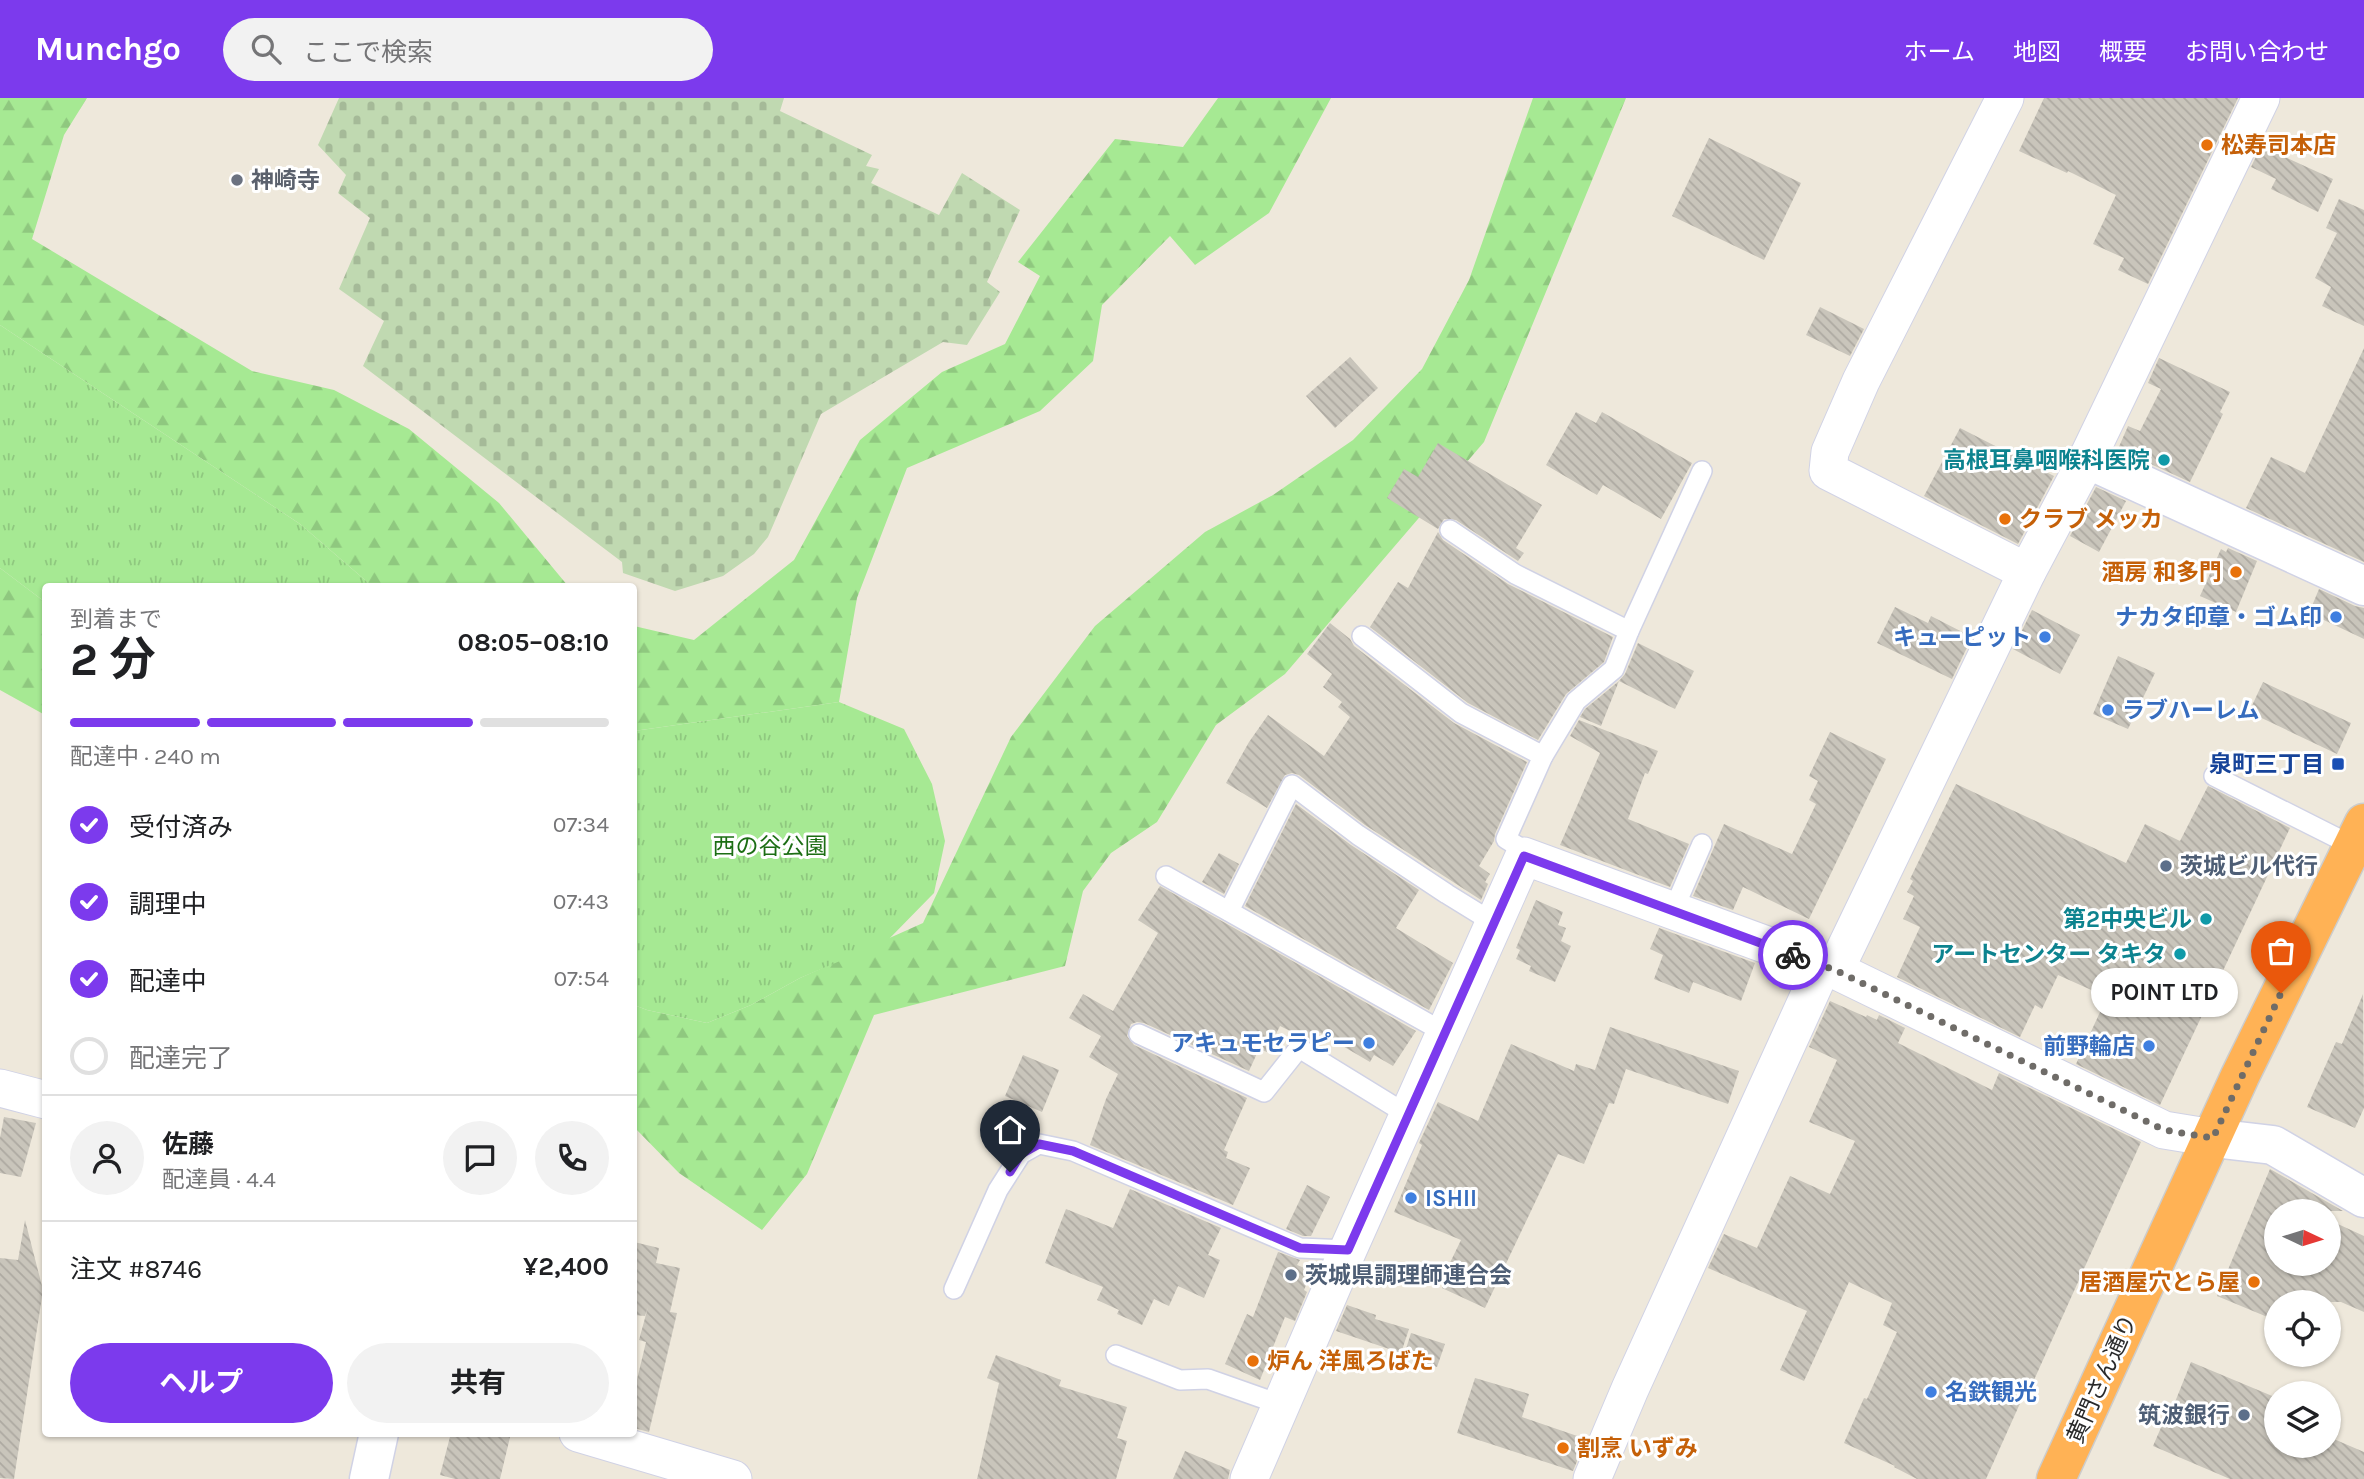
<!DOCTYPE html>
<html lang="ja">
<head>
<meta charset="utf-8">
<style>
  :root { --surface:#fff; --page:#f2f2f2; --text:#202124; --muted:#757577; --line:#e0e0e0; --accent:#7c3aed }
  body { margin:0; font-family:Karla,"Noto Sans JP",sans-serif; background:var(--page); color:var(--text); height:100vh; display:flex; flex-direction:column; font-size:26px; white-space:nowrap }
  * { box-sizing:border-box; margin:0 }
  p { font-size:23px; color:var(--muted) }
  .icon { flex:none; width:38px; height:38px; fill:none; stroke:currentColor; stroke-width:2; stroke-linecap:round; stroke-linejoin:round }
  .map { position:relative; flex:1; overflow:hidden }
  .panel { position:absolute; left:42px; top:485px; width:595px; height:854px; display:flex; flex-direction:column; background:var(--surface); border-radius:7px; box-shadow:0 2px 5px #0004 }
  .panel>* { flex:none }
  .needle { width:46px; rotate:94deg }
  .fabs { position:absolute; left:2264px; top:1101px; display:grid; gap:14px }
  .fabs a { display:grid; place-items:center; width:77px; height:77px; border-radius:50%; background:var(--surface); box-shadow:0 2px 5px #0004; font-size:35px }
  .pin { position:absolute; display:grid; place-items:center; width:60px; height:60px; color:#fff; margin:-72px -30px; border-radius:50% 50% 50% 0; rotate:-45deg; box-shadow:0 0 7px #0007 }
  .pin .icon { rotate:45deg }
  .courier { position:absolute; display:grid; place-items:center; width:70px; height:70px; margin:-35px; border:5px solid #7c3aed; border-radius:50%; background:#fff; color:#222; box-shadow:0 2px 9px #0007 }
  .bubble { position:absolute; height:49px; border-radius:24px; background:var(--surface); box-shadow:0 2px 5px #0004; font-size:23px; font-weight:700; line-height:49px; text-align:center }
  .overview em { font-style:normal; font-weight:700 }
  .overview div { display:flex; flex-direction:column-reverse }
  .overview { display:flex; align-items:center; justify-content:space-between; height:119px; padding:0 28px }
  h1 { font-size:46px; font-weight:700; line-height:52px }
  .bar { display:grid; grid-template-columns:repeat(4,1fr); gap:10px 7px; align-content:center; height:84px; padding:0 28px }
  .bar i { height:9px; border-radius:5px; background:var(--line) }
  .bar .selected { background:var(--accent) }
  .bar p { grid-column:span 4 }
  .line { display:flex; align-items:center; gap:18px; padding:0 28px; border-top:2px solid var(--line) }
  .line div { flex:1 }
  .round { display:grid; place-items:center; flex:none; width:74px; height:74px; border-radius:37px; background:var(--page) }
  ol { padding:0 28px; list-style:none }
  li { display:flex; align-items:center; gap:21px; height:77px }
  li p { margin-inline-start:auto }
  li .icon { padding:7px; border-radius:50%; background:var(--accent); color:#fff; stroke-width:4 }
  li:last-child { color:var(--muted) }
  li i { width:38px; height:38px; border:4px solid var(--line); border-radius:50% }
  .primary-button { display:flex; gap:14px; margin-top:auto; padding:14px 28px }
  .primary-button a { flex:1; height:80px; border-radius:42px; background:var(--accent); color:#fff; font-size:28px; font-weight:700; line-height:80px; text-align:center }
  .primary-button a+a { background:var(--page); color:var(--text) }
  header { display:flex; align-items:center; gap:42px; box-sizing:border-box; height:98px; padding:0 35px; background:var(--accent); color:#fff }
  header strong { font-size:33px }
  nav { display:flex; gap:38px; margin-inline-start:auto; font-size:24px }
  .search { width:490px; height:63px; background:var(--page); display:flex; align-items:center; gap:18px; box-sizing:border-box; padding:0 24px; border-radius:38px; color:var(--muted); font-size:26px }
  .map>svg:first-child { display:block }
  .forest { fill:url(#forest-firs) }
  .cemetery { fill:url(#cemetery-stones) }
  .park { fill:url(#park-tufts) }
  .building { fill:url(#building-back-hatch) }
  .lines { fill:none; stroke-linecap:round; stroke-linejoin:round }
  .lane-casing { stroke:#d0d2e5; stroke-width:22 }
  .street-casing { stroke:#d0d2e5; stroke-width:39 }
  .secondary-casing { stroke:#d0d2e5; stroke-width:41 }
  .highway-casing { stroke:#ccc; stroke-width:41 }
  .lane { stroke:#fff; stroke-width:19 }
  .street { stroke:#fff; stroke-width:37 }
  .secondary { stroke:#fff; stroke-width:38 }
  .highway { stroke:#ffb255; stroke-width:38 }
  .done { stroke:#6f6c68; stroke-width:7; stroke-dasharray:0 12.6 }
  .route { stroke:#7c3aed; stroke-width:9 }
  .food-dot { fill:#e8710a; stroke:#fff; stroke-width:2.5 }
  .worship-dot { fill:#6b7280; stroke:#fff; stroke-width:2.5 }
  .culture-dot { fill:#0f9aa8; stroke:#fff; stroke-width:2.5 }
  .shop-dot { fill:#3f7fe0; stroke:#fff; stroke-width:2.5 }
  .transit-dot { fill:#1a4fb4; stroke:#fff; stroke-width:2.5 }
  .service-dot { fill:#5c6f8a; stroke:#fff; stroke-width:2.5 }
  .labels { text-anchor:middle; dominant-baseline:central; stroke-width:6; stroke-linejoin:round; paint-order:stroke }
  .food-label { font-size:23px; font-weight:bold; fill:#c56008; stroke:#fff; text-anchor:start }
  .worship-label { font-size:23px; font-weight:bold; fill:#5b616d; stroke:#fff; text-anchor:start }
  .culture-label { font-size:23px; font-weight:bold; fill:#0d838f; stroke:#fff; text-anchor:end }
  .shop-label { font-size:23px; font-weight:bold; fill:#366cbe; stroke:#fff; text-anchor:end }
  .transit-label { font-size:23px; font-weight:bold; fill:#164399; stroke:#fff; text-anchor:end }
  .park-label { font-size:23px; fill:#1c6e14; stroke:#fff }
  .service-label { font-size:23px; font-weight:bold; fill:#4e5e75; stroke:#fff; text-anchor:start }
  .street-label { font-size:23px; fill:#2a2a2a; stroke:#fff }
</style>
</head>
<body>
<header>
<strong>Munchgo</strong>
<div class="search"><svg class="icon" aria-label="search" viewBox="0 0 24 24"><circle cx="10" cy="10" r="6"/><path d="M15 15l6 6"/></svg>ここで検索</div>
<nav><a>ホーム</a><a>地図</a><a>概要</a><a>お問い合わせ</a></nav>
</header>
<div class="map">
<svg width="2364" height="1381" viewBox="0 0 2364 1381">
  <defs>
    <pattern id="forest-firs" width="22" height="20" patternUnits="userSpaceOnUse" patternTransform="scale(1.75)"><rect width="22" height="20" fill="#a6e993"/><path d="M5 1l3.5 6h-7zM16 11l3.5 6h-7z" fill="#8fc87f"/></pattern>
    <pattern id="cemetery-stones" width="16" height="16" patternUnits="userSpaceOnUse" patternTransform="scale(1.75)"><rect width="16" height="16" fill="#c0d9b1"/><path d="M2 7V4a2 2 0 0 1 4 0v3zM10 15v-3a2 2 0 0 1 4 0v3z" fill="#a5ba98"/></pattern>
    <pattern id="park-tufts" width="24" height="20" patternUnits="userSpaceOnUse" patternTransform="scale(1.75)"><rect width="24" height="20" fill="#a6e993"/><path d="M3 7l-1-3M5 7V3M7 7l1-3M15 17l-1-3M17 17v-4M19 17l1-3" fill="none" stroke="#8fc87f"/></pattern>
    <pattern id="building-back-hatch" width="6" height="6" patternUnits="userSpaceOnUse" patternTransform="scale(1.75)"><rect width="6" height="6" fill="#c9c5bb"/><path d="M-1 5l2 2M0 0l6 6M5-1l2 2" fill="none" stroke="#ada9a1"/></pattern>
  </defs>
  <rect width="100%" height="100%" fill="#eee8db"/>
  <g class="forest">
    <polygon points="0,0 87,0 64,37 32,141 252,273 334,292 409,331 499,405 568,488 372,488 300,426 0,227"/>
    <polygon points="1218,0 1331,0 1269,115 1195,167 1170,138 1102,207 1093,263 1040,313 907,370 857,500 839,604 634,633 634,528 694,542 794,462 860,342 942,274 1005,246 1040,178 1018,164 1115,41 1183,49"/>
    <polygon points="1533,0 1626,0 1484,344 1285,576 1216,627 1157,724 1111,755 1083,793 1065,868 874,917 807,1076 762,1132 679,1075 634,1029 634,907 647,912 707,925 751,907 800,880 923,825 1011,639 1095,528 1205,434 1273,397 1353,342 1422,271 1469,182"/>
    <polygon points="0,470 45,504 45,617 0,592"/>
  </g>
  <polygon class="cemetery" points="339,0 784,0 780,13 872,57 866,68 879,71 871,85 939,117 962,75 1020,112 987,184 1000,194 967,247 943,244 821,316 768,439 754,456 723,478 675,493 623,475 622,464 363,268 384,223 339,191 370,120 338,95 346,77 318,47"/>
  <g class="park">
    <polygon points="0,227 300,426 372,488 46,488 45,504 0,470"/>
    <polygon points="839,604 904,631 932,686 945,743 934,795 887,843 800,880 751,907 707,925 647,912 634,907 634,633"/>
  </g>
  <g class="building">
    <polygon points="2044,0 2238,0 2148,186 2118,172 2124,160 2093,146 2116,97 2068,73 2067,75 2019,53"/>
    <polygon points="1709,40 1801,85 1764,162 1672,118"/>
    <polygon points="2261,48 2333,81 2318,114 2271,91 2276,81 2251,69"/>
    <polygon points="2339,101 2364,112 2364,228 2322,208 2331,189 2315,180 2337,135 2326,130"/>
    <polygon points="1820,209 1864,231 1850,258 1806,237"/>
    <polygon points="2364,250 2364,464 2246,410 2271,359 2305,375"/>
    <polygon points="1350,259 1378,290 1335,330 1306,298"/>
    <polygon points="2159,260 2230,294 2220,314 2223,316 2190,384 2118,351 2128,328 2140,333 2161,291 2148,285"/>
    <polygon points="1576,314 1596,325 1602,314 1692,365 1661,421 1603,387 1597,397 1546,367"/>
    <polygon points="1960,330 2054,378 2018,446 1924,398"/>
    <polygon points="1438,345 1542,407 1516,450 1524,455 1518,463 1456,422 1444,421 1438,431 1387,400 1404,371 1418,379"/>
    <polygon points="2096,389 2126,403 2099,454 2070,438"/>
    <polygon points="1438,434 1443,442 1508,486 1613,539 1604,564 1566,596 1538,642 1468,605 1370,529 1398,484 1408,490"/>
    <polygon points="2228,450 2257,463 2236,514 2200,498 2221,451 2226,454"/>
    <polygon points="2319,491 2355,508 2364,510 2364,541 2309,515"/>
    <polygon points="1895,509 1928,525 1931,518 1972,539 1952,581 1877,545"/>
    <polygon points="2032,512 2080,537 2060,576 2013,551"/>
    <polygon points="1330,525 1350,541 1354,548 1454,625 1527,664 1495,736 1494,743 1479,768 1490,776 1485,784 1488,786 1481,802 1365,727 1299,677 1292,675 1285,677 1267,710 1226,685 1249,644 1268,617 1324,658 1350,619 1338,609 1342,604 1323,589 1332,576 1307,556"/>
    <polygon points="1638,545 1694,573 1675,611 1619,583 1625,576"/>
    <polygon points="2118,558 2155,575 2128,631 2093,616"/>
    <polygon points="1619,583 1601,628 1580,619 1585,611"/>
    <polygon points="2263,584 2351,625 2337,656 2249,614"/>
    <polygon points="1579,622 1658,653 1648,676 1645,675 1628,721 1689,746 1670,789 1560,747 1600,655 1570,638"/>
    <polygon points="1830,634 1886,661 1809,821 1743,789 1733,812 1693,798 1724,726 1792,756 1816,706 1809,702 1818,683 1809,678"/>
    <polygon points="1956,686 2126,765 2145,726 2180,743 2208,688 2290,730 2160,1007 2076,966 2107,899 2058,877 2042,911 2035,907 2020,939 1897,879 1920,829 1903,821 1914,798 1907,794 1913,783 1910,781"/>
    <polygon points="1296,706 1351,747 1419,792 1396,830 1453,865 1429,912 1245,808"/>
    <polygon points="1219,755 1239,766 1224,796 1202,784"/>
    <polygon points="1160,788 1416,933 1393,968 1374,957 1370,964 1317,933 1311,943 1280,928 1267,954 1259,951 1249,973 1144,925 1137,924 1131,926 1127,938 1134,947 1247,1000 1224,1052 1228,1054 1226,1060 1250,1070 1233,1107 1090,1047 1106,1001 1118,976 1089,959 1101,938 1069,920 1083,896 1113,913 1158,835 1138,822"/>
    <polygon points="1536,802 1563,814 1558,827 1566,830 1561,843 1571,848 1555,884 1529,873 1531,868 1516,861 1520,852 1516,850"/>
    <polygon points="1659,830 1755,865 1741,903 1693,884 1689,895 1654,881 1663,857 1650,851"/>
    <polygon points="2363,896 2364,1010 2355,1030 2307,1009 2336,944 2342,946"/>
    <polygon points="1830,903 1866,919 1867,917 1877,922 1879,917 1905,930 1898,945 1992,992 1999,975 2141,1044 2025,1302 2022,1301 1986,1381 1917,1381 1894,1369 1895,1368 1844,1345 1864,1300 1867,1301 1897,1234 1883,1227 1892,1205 1849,1184 1804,1283 1780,1272 1807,1213 1708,1170 1724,1136 1757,1150 1790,1078 1830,1096 1855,1043 1809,1024 1837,962 1809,949"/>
    <polygon points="1610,929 1739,973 1728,1006 1626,971 1614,1006 1609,1005 1584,1066 1558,1056 1485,1210 1442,1190 1449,1177 1445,1175 1461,1142 1394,1114 1422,1047 1419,1045 1438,1004 1478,1023 1511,946 1574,973 1576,966 1595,972"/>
    <polygon points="1023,957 1059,972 1042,1014 1005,998"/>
    <polygon points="4,1019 36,1025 21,1079 0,1075 0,1040"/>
    <polygon points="2270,1071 2343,1113 2277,1113 2277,1166 2329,1166 2329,1122 2364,1138 2364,1214 2341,1204 2277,1204 2277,1223 2217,1198"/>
    <polygon points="1307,1087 1330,1099 1311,1138 1303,1138 1286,1131"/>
    <polygon points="1130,1091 1221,1130 1208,1157 1220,1162 1204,1200 1178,1188 1169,1208 1154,1201 1142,1227 1117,1216 1119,1212 1097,1202 1103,1189 1045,1165 1066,1111 1113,1130"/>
    <polygon points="25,1122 43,1192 14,1381 0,1380 0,1160 18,1162"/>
    <polygon points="634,1144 659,1150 656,1165 680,1170 670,1214 677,1215 649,1334 634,1330 634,1294 646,1244 639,1242 648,1209 645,1218 634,1217"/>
    <polygon points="1278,1154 1300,1162 1297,1167 1312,1173 1304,1192 1307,1194 1295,1223 1285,1219 1260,1282 1225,1266 1247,1216 1253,1219"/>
    <polygon points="1347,1207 1376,1217 1375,1221 1409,1231 1401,1255 1336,1233"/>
    <polygon points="1411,1235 1445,1246 1437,1269 1404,1257"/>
    <polygon points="996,1257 1061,1282 1059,1288 1127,1309 1117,1340 1127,1343 1116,1381 977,1381 999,1285 987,1280"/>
    <polygon points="2191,1264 2277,1300 2277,1348 2329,1348 2329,1339 2364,1354 2364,1381 2230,1381 2153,1348 2166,1318 2169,1319"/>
    <polygon points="1475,1280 1529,1296 1522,1319 1586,1341 1573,1373 1457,1335"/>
    <polygon points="451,1335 511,1335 500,1381 455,1381 440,1377"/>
    <polygon points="1185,1353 1230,1372 1228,1381 1173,1381"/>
  </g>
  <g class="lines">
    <defs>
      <g id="lane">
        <polyline points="1450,432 1515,476 1629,533"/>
        <polyline points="1362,538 1461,615 1543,658 1506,741 1519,749 1524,758"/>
        <polyline points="1543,658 1576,603 1614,571 1629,533 1702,373"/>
        <polyline points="2214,678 2353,748"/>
        <polyline points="1166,778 1445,935"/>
        <polyline points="1229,813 1292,687 1358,737 1447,796 1494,825"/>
        <polyline points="1673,813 1702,746"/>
        <polyline points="1139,936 1264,994 1299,950 1408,1017"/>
        <polyline points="954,1191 998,1092 1021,1056 1039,1046 1073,1053 1300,1150 1348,1152"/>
        <polyline points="1116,1257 1180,1282 1208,1281 1282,1307"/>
      </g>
      <g id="street">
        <polyline points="2005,0 1861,283 1830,354 1828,373 2027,474"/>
        <polyline points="1835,872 2027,474 2087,361 2261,0"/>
        <polyline points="0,990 46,1002"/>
        <polyline points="578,1335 733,1381"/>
        <polyline points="1249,1381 1348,1152 1524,758 1835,872 2164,1032 2213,1040"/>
        <polyline points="1592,1381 1630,1291 1823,867"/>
      </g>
      <g id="secondary">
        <polyline points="2087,361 2364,488"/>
        <polyline points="2213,1040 2273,1047 2364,1100"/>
        <polyline points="369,1381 379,1335"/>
      </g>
      <polyline id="highway" points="2056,1381 2240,978 2364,725"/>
    </defs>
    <use href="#lane" class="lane-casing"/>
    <use href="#street" class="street-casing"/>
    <use href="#secondary" class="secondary-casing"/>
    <use href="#highway" class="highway-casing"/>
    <use href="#lane" class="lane"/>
    <use href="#street" class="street"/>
    <use href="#secondary" class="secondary"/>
    <use href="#highway" class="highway"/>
  </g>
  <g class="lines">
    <polyline class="done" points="1793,857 1835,872 2164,1032 2213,1040 2281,895"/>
    <polyline class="route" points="1010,1074 1021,1056 1039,1046 1073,1053 1300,1150 1348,1152 1524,758 1793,857"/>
  </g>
  <g class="food-dot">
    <circle cx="2207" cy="47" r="7"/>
    <circle cx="2005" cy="421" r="7"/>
    <circle cx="2236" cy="474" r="7"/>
    <circle cx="2254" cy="1184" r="7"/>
    <circle cx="1253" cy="1263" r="7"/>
    <circle cx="1563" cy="1350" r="7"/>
  </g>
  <circle class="worship-dot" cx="237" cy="82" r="7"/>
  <g class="culture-dot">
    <circle cx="2164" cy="362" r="7"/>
    <circle cx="2206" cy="821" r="7"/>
    <circle cx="2180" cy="856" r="7"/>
  </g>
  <g class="shop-dot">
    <circle cx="2336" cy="519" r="7"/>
    <circle cx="2045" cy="539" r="7"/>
    <circle cx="2108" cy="612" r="7"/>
    <circle cx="1369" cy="945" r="7"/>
    <circle cx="2149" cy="948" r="7"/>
    <circle cx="1411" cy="1100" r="7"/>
    <circle cx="1931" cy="1294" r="7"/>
  </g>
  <rect class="transit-dot" x="2331" y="659" width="14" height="14" rx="3.5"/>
  <g class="service-dot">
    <circle cx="2166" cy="768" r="7"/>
    <circle cx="1291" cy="1177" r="7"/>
    <circle cx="2244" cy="1317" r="7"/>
  </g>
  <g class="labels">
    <g class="food-label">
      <text x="2221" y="47">松寿司本店</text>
      <text x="2019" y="421">クラブ メッカ</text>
      <text x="2222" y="474" text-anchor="end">酒房 和多門</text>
      <text x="2240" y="1184" text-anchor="end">居酒屋穴とら屋</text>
      <text x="1267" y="1263">炉ん 洋風ろばた</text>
      <text x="1577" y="1350">割烹 いずみ</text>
    </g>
    <g class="worship-label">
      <text x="251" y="82">神崎寺</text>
    </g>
    <g class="culture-label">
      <text x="2150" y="362">高根耳鼻咽喉科医院</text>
      <text x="2192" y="821">第2中央ビル</text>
      <text x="2166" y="856">アートセンター タキタ</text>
    </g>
    <g class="shop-label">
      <text x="2322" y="519">ナカタ印章・ゴム印</text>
      <text x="2031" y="539">キューピット</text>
      <text x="2122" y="612" text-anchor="start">ラブハーレム</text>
      <text x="1355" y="945">アキュモセラピー</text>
      <text x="2135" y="948">前野輪店</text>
      <text x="1425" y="1100" text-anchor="start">ISHII</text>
      <text x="1945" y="1294" text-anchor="start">名鉄観光</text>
    </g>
    <g class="transit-label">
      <text x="2324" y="666">泉町三丁目</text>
    </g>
    <g class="park-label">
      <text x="770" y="748">西の谷公園</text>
    </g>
    <g class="service-label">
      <text x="2180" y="768">茨城ビル代行</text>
      <text x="1305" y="1177">茨城県調理師連合会</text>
      <text x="2230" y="1317" text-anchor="end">筑波銀行</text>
    </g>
    <g class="street-label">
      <text transform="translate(2102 1281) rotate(-66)">黄門さん通り</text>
    </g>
  </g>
</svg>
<div class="fabs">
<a><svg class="needle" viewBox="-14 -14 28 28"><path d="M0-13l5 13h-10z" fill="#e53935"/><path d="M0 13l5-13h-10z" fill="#757577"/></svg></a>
<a><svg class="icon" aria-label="locate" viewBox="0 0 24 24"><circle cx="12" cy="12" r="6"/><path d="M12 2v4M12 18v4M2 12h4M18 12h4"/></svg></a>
<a><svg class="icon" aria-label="layers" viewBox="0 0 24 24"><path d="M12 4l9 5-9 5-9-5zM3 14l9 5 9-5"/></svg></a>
</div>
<div class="pin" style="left:2281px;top:895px;background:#ea580c"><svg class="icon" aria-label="bag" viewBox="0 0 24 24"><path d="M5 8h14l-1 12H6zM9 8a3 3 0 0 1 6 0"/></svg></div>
<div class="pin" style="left:1010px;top:1074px;background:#1f2937"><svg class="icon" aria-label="home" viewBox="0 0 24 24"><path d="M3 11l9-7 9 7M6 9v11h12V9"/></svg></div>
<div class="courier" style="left:1793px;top:857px"><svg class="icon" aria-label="bike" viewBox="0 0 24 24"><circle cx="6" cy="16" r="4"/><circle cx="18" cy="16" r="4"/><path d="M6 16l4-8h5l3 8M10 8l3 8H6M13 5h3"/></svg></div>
<div class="bubble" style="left:2091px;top:870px;width:147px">POINT LTD</div>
<section class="panel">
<div class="overview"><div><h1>2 分</h1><p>到着まで</p></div><em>08:05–08:10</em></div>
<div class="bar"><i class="selected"></i><i class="selected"></i><i class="selected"></i><i></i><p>配達中 · 240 m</p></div>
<ol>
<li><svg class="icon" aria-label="check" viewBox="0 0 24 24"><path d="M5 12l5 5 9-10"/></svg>受付済み<p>07:34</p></li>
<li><svg class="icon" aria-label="check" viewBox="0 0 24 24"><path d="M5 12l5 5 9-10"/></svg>調理中<p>07:43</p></li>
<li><svg class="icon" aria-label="check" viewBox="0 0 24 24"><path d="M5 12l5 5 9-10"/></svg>配達中<p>07:54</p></li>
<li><i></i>配達完了</li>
</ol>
<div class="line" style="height:126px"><a class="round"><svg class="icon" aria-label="person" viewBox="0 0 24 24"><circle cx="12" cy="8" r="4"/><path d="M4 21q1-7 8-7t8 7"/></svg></a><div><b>佐藤</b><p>配達員 · 4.4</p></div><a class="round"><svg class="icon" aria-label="chat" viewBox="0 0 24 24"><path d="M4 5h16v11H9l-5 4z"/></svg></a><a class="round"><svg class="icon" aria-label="phone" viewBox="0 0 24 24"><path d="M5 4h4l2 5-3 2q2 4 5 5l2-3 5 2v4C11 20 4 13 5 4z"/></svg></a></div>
<div class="line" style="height:91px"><div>注文 #8746</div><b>¥2,400</b></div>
<div class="primary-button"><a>ヘルプ</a><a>共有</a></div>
</section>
</div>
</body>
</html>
